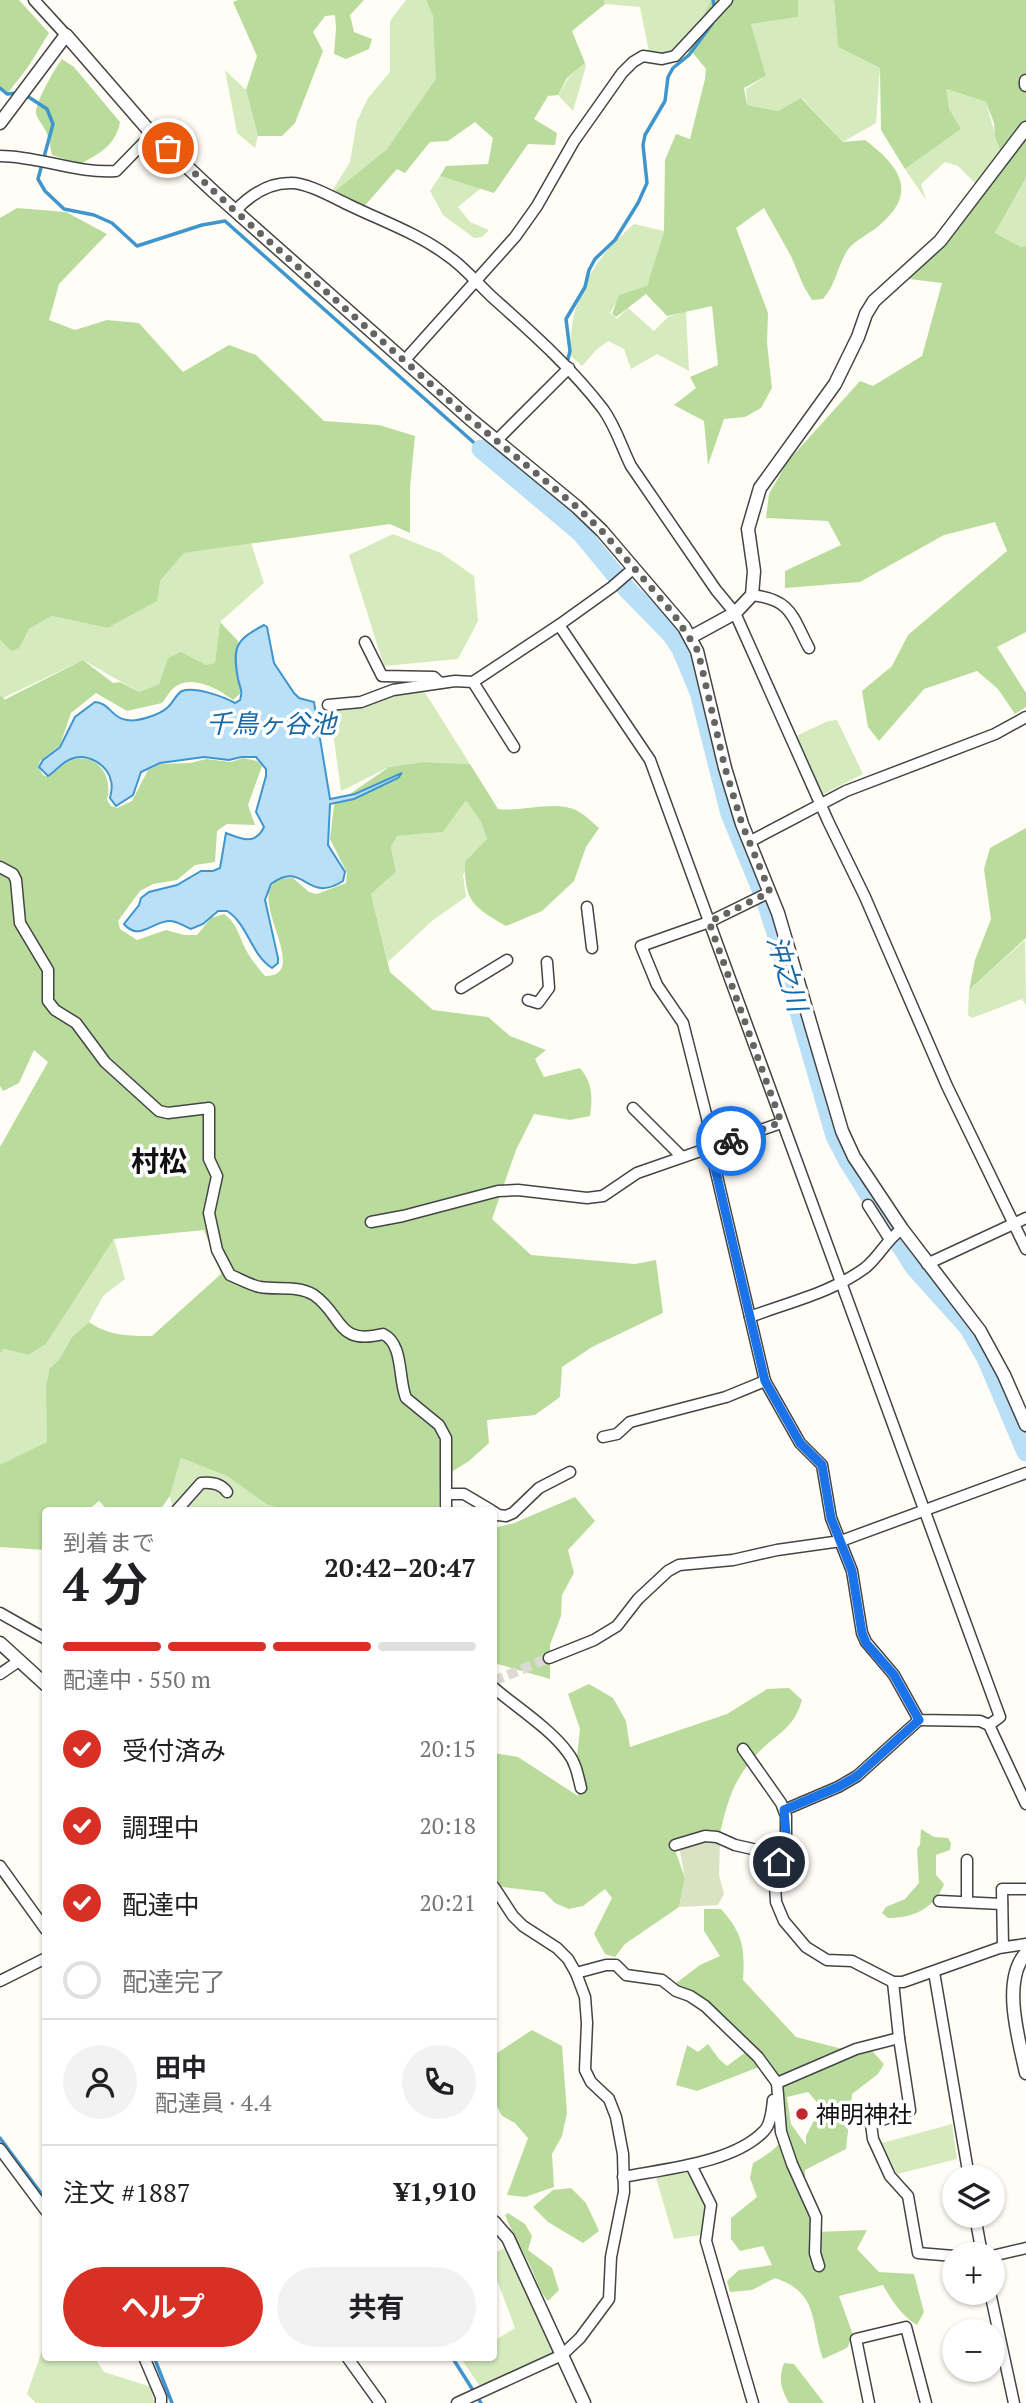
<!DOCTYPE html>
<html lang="ja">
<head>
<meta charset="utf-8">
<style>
  :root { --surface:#fff; --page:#f2f2f2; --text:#202124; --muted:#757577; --line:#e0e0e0; --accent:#d93025 }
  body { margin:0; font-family:"PT Serif","Noto Sans JP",serif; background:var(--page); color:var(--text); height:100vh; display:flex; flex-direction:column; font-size:26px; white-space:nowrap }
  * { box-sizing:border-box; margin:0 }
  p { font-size:23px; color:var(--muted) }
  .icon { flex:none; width:38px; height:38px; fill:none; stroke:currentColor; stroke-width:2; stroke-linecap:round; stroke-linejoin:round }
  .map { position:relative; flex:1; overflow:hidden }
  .drawer { position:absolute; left:42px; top:1507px; width:455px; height:854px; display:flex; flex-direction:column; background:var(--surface); border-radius:7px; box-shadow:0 2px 5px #0004 }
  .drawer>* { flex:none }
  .tools { position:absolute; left:942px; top:2165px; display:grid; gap:14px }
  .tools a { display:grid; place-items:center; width:63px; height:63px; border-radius:50%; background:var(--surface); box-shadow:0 2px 5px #0004; font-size:35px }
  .pin { position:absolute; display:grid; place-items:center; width:60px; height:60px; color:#fff; margin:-30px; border:4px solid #fff; border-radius:50%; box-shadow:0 2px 7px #0007 }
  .courier { position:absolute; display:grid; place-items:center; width:70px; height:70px; margin:-35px; border:5px solid #1a73e8; border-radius:50%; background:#fff; color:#222; box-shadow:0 2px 9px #0007 }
  .overview em { font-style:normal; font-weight:700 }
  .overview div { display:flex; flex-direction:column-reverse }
  .overview { display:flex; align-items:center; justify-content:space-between; height:119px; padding:0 21px }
  h1 { font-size:46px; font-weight:700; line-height:52px }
  .bar { display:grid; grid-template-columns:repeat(4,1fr); gap:10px 7px; align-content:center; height:84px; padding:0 21px }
  .bar i { height:9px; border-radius:5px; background:var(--line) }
  .bar .on { background:var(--accent) }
  .bar p { grid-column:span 4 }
  .line { display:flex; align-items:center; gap:18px; padding:0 21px; border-top:2px solid var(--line) }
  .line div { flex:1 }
  .round { display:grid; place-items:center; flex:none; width:74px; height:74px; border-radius:37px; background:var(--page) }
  ol { padding:0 21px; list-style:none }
  li { display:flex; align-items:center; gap:21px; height:77px }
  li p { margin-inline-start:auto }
  li .icon { padding:7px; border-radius:50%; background:var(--accent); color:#fff; stroke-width:4 }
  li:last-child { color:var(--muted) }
  li i { width:38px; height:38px; border:4px solid var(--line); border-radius:50% }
  .action { display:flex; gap:14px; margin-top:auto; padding:14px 21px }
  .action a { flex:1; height:80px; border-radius:42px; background:var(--accent); color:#fff; font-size:28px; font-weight:700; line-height:80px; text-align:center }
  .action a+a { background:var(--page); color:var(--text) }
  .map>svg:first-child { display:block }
  .green { fill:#d5ebbd }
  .forest { fill:#b9dc9c; fill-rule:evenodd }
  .cemetery { fill:#d9e3c4 }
  .water { fill:#b9e0f7; stroke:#3f96cf; stroke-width:2 }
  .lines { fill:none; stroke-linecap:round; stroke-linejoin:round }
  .stream { stroke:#3f96cf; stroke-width:3.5 }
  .river { stroke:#b9e0f7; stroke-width:19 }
  .minor-tunnel { stroke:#dbdad3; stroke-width:10; stroke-dasharray:10 5; stroke-linecap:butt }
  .minor-casing { stroke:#444; stroke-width:13 }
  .tertiary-casing { stroke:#444; stroke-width:15 }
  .minor { stroke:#fff; stroke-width:10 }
  .tertiary { stroke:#fff; stroke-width:12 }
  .done { stroke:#646461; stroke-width:7; stroke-dasharray:0 12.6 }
  .route { stroke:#1a73e8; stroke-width:9 }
  .poi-dot { fill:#c4262e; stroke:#fff; stroke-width:2.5 }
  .labels { text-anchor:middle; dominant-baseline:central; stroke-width:7; stroke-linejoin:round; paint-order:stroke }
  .poi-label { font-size:24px; fill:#111; stroke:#fff; text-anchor:start }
  .water-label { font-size:26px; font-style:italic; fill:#1768a6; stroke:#fff }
  .quarter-label { font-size:28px; font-weight:bold; fill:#111; stroke:#fff }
</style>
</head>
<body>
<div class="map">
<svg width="1026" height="2403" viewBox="0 0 1026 2403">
  <rect width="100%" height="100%" fill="#fffdf5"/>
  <g class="green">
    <polygon points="406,0 426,0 433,16 439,80 387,149 329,196 350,162 357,121 368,98 390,72 390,21"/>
    <polygon points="604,0 711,0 684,53 650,57 640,7 605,4"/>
    <polygon points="798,0 834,0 838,47 880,68 876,123 843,142 802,98 778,111 747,105 746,89 766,76 751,24 797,17"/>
    <polygon points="585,63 586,66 573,111 558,95 569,77"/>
    <polygon points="225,70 246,90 258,136 255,148 237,133"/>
    <path d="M945,89L986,102C991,118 994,135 1002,150L979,187L958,166L945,162L921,184L926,200L905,169L961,129L947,111Z"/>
    <polygon points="440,176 481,188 458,207 470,222 489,230 482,237 474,238 443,215 430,191"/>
    <polygon points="1026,178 1026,246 1021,247 995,233"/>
    <path d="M634,224L664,231L646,289L621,294L610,313L617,319L628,308L654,331L668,317L686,311L689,371L657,354L631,369L624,349L608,341L596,350L582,366L571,356C568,300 593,259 634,224Z"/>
    <polygon points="393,534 441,553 474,576 478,621 458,659 384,666 349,555"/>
    <polygon points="251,543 264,583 220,622 215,663 206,665 168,658 159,684 139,692 83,660 5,697 4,701 0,695 0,640 11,651 29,629 52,616 107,628 160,581 184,553"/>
    <polygon points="424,691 470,764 423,762 389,767 341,791 330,710 334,707"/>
    <polygon points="837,720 863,774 822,795 796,736 828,721"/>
    <polygon points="466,799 481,822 487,839 463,875 466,897 433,920 388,962 371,894 396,872 391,847 397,836 443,832"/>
    <polygon points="1025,940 1026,1005 1022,999 972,1018 968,1015 969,990"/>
    <polygon points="114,1239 125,1279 103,1296 89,1322 72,1337 50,1446 0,1472 0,1353 4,1349 28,1355 46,1344"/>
    <polygon points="181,1458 227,1476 266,1504 285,1510 173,1510 170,1496"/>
    <polygon points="952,2124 957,2159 897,2174 882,2143"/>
    <polygon points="691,2165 711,2205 707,2234 674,2239 654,2171"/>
    <polygon points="511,2244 562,2355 483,2391 460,2357 494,2357 494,2341 515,2328 494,2272 494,2254"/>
    <polygon points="45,2342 46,2357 94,2357 104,2372 151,2387 154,2403 36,2403 27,2394"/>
  </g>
  <g class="forest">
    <polygon points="0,0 19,0 49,33 28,67 7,94 0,87"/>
    <polygon points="238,0 364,0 350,15 354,32 372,39 369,49 346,59 334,54 336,29 335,15 325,16 313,32 323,51 295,123 282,136 258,136 246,90 257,56 233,2"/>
    <polygon points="426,0 604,0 605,4 572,31 585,63 567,78 558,95 548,96 534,119 557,133 555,145 528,144 494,193 440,176 446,166 488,164 493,138 475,122 448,141 430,142 405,173 397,169 360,211 329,196 387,149 436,79 433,16"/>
    <path d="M711,0H798V17L751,24L766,76L744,88L747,105L778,111L801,98L843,142L865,140C897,164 919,190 882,223C873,232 860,237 851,246C839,258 837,284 823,299L812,300L804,287L791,256L764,208L736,228L768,313L767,343L772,388L761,408L745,417L724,419L708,465L704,421L674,405L696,388L690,377L718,365L712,306L667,316L646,294L616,317L612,314L619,295L647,286L664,231L665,160L676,134L690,139L705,79L706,69L693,53L686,51Z"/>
    <polygon points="834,0 1026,0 1026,178 995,233 1021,247 1026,246 1026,632 997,647 1026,693 1026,707 1015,714 998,689 977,671 924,689 879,741 868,727 862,691 892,666 908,635 1007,551 995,522 944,535 860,582 785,588 785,571 841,545 828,521 766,518 769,494 788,461 860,381 873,386 922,356 942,283 901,278 1004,158 995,137 994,123 986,102 946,89 949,109 961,129 905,169 881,130 880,68 838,47"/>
    <path d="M62,59L74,67L120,122C116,145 99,154 80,164L52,155C50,146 49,135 44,128C42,123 37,119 36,113C35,103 55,68 62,59Z"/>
    <polygon points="17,208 66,212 107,234 59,284 49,320 75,330 107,320 139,323 183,372 229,345 256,355 324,421 379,425 415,436 410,487 410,533 390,524 184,553 160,581 157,601 107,628 52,616 29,629 19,648 11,651 0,640 0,218"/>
    <path d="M220,622L238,641L240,694L233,700C219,690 196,676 178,685C171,688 167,697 162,703L127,711L96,693L71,713L60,745L40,761L38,767L43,775L48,777C57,772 65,760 76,759C100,755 113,779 107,800L111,806L117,808L132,801L148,770L161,764L190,763L206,759L231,762L243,758L257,761L262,766L248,805L255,825L227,824L217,831L215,862L195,865L177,880L153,884L140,891L118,921L120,929L137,940L166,930L184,935H197L211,918L224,914C237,923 238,934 245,948C250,958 257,967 265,976C319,976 228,878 293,878L309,892L317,894L346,883L347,873L330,839L334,805L389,767L423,762L470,764L498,809C522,812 555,800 576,810C584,814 592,822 599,828L586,847L574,881L542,911L506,926C474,907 464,902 465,862L487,839L481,822L466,800L443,832L397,836L391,847L396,872L371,894L390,972L433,1010L488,1017L510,1036L546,1050L535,1059L544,1077L580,1068C592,1082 593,1097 590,1116L570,1120L534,1114L516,1150L492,1219L531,1255L635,1264L656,1260L663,1313L592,1347L562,1367L560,1397L535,1415L487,1420L489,1443L469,1461L440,1479L439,1510H285L266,1504L227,1476L181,1458L170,1496L160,1510H108L99,1501L88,1510H46L45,1550L0,1547V1465L47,1442L46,1386L50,1368L60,1359L72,1337L89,1322C108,1336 130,1336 152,1336L221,1274L204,1230L114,1239L46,1344L28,1355L4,1349L0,1353V1147L48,1062L34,1050L19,1083L3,1091L0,1086V695L4,700L83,660L113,683L120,682L139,692L159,684L168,658L181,652L206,665L215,663Z"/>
    <polygon points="1026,828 1026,938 969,990 975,960 991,919 984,869 990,848"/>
    <polygon points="575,1497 595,1521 568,1550 574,1573 562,1595 561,1616 550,1645 550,1679 494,1663 494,1528 514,1523"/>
    <path d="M589,1684L613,1698L626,1721L630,1747L727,1714L767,1689L789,1688L802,1700C793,1731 776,1733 757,1754C732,1781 727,1803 719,1838L675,1850L685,1878L679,1907L625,1944L615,1957L605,1954L594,1934L612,1898L605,1889L583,1906L569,1909L555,1903L544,1892L494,1886V1753L518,1757L578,1796L577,1756L580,1729L568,1694Z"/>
    <path d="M921,1829L934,1837L948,1838L951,1843L950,1850L936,1855V1875L944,1884C934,1909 913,1918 888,1918L882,1913L886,1907L905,1899L919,1883L917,1849L920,1845Z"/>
    <path d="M704,1909H721C743,1934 745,1947 743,1980L796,2037L858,2053L866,2044L884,2064L878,2074L852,2094L846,2149L805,2170V2192L815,2232L867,2230L857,2249L879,2272L914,2274L924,2312L917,2325C901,2315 892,2301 883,2285L839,2296L853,2335L847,2348L823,2359C810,2323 820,2293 775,2278L752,2290L730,2292L727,2281L739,2270L772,2265L763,2246L740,2251L731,2239V2218L757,2197L750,2178L753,2163C788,2143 785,2138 782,2100L784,2096H775L771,2077L716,2016L671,1987L700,1965L720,1956L704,1931ZM808,2092L821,2107L806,2136V2145L791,2124L787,2097Z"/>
    <polygon points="532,2030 562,2046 567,2113 562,2136 552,2154 554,2187 525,2197 507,2195 528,2138 515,2123 502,2116 494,2101 494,2055"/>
    <polygon points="708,2044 719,2059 727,2066 747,2051 759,2067 697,2091 676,2085 687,2045 698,2052"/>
    <polygon points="571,2188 586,2203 599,2231 583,2243 548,2222 533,2207 553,2190"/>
    <path d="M508,2213L525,2224L532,2236L528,2250L552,2268L559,2290L548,2301C538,2290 537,2279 530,2266C522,2249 512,2233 505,2215Z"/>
    <path d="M784,2363L794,2364L824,2403H789C781,2389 778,2379 784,2363Z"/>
  </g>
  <polygon class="cemetery" points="705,1836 720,1842 719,1875 724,1894 718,1905 679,1907 685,1878 679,1846"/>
  <path class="water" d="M264,625L267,627L274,663L294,693L299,698L314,702L330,799L355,794L402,773L398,778L354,799L330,804L328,845L345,872L343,881C306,905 305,859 271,884L265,900L278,958V963L272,968C251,955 248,924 227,911H218L203,924L191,929C184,926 177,921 170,921C152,921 139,942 124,924L139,905L141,898L149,892L177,885L201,871H213L220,868L226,833C241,839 255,846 264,827L256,812L266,776V769L256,757H241L229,760L204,757L160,763L141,772L133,795L116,806L110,798C111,792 113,787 111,781C108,765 87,752 71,759C62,762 56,771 48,776L39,767L43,760L60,747L75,717L95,702C108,702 113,719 127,720C137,722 160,715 168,707C173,703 176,694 182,691C195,686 224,697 235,703L240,700C243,691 240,688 238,679C232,646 236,640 264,625Z"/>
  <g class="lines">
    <g class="stream">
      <polyline points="713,0 715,10"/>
      <polyline points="0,88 7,94 17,93"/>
      <polyline points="24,94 47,109 53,124 38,179 45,191 64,209 94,215 112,223 137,246 202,225 225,221 481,449 490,440"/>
      <polyline points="567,363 570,351 566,319 585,287 589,270 595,259 615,240 638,203 647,183 643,145 645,135 665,101 668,77 673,68 689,55 712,24"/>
      <polyline points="0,2138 46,2200"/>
      <polyline points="154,2357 172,2403"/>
      <polyline points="452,2357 481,2403"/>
    </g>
    <polyline class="river" points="481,449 581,533 627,589 671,634 681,649 699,692 730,814 765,899 776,933 835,1136 848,1161 914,1267 968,1327 986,1358 1026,1452"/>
    <polyline class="minor-tunnel" points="494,1681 549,1658"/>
    <defs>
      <g id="minor">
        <polyline points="34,0 66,35"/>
        <path d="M0,156C39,156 77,174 116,171L152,134"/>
        <path d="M235,211C250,195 268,183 290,183C306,182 334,198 349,205C382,221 419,234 448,256C464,267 477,283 491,296C531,332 570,366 603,409C616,427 621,446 631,466L716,590L735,613L828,821L865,897L947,1086L1026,1249"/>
        <polyline points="404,361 515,237 537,206 574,141 622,73 633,62 643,56 662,59 675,56 727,0"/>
        <polyline points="496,441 569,368"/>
        <path d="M752,595C792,600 792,616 809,648"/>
        <polyline points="559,625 650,760 1000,1717 989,1725"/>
        <polyline points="365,642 382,676 434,677 440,683"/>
        <polyline points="473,682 514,747"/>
        <polyline points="328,705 361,702 393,690 455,681 473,682 559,625 612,587 634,568"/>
        <polyline points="749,842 846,791 995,734 1026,717"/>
        <path d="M0,867L13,874L16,880L20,923L48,970V1001L55,1010L76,1023L105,1062L159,1111L168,1113L209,1108V1159L217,1176L209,1213L217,1250L230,1275C240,1279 250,1285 260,1287C278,1290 298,1285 314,1295C343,1315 336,1346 383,1334C404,1344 398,1379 406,1398L439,1425L446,1438V1510"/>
        <polyline points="770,892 709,922 641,946 657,985 683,1023 707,1118 712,1155 765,1381 800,1443 822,1465 831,1518 852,1571 862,1633 866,1642 894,1675 919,1720 980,1721 989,1725 1026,1804"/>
        <polyline points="587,907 592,948"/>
        <polyline points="461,988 507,960"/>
        <polyline points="528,1000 538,1003 549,988 547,962"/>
        <polyline points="633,1108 682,1157"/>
        <polyline points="868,1205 889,1238"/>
        <polyline points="371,1222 403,1216 498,1191 518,1190 587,1198 603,1196 637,1173 781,1123"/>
        <polyline points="927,1264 1026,1218"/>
        <path d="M750,1317C789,1302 831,1293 865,1268C880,1256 886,1240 902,1229"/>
        <polyline points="603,1437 617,1434 630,1422 726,1397 765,1381"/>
        <polyline points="447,1494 464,1494 491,1510"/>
        <path d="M177,1510L201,1483C211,1482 221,1483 227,1492"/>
        <polyline points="494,1512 498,1515 506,1516 513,1513 539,1488 570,1472"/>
        <polyline points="0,1613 46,1639"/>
        <polyline points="549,1658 594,1640 617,1626 638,1599 668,1571 679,1565 733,1560 777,1550 841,1541 1026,1473"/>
        <polyline points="0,1674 19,1661"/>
        <path d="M494,1688C515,1706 552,1730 568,1753C576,1763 578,1776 581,1788"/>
        <polyline points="743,1749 781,1803 786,1816 786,1834 775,1884 776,1902 784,1921 806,1947 827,1960 852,1961 893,1982 903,1982 999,1948 1026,1944"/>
        <polyline points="784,1810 838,1787 857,1776 919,1720"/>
        <polyline points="675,1845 705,1836 717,1837 735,1845 757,1850 781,1852"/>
        <polyline points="967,1860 967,1902"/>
        <polyline points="0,1866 46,1930"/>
        <polyline points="939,1901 1002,1904"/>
        <polyline points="1003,1947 1002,1889 1026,1889"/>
        <polyline points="934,1972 969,2177"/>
        <polyline points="576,1973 606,1965 616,1965 626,1975 662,1980 676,1991 690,1996 705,2006 758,2057 777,2083 781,2132 792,2164 816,2217 815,2253 819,2266"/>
        <polyline points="0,1981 46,1958"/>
        <polyline points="893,1982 899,2038 910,2110 871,2124 873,2139 890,2176 908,2196 918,2253 954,2256"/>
        <polyline points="777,2083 856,2049 899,2038"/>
        <polyline points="0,2149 46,2211"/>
        <polyline points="691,2165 711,2205 706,2241 753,2403"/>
        <path d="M623,2177C664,2169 734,2163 764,2131C771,2124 772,2110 773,2100"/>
        <polyline points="975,2216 982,2254"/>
        <polyline points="992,2256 1026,2248"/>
        <polyline points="990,2292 1014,2403"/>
        <polyline points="144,2357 161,2397 161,2403"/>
        <polyline points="347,2357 380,2403"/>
        <polyline points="457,2403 562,2355 580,2338 609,2299 611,2257 624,2192 623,2154 616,2117 609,2099 591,2082 585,2070 587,2023 585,1997 576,1973 568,1959 557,1948 523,1926 513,1916 494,1887"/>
        <polyline points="869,2403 856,2339 906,2327 926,2403"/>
      </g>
      <g id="tertiary">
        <polyline points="1026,81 1026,85"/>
        <polyline points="0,123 66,35 152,134 214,192 469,418 577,507 602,531 684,627 697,651 725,768 742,824 778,913 842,1131 854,1157 902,1229 980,1331 1004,1375 1026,1425"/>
        <polyline points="691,637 735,613 752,595 754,571 748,529 760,488 835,384 858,337 866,314 874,301 940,241 1026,128"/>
        <polyline points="0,1643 46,1685"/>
        <path d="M1026,1953C1001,1981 1019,2040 1026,2073"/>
        <polyline points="494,2222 508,2238 584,2403"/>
      </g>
    </defs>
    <use href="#minor" class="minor-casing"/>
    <use href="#tertiary" class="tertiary-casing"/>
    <use href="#minor" class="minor"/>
    <use href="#tertiary" class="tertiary"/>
  </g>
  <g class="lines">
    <polyline class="done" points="168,148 235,211 469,418 577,507 602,531 673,613 698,651 725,768 742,824 770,892 709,922 781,1122 731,1141"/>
    <polyline class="route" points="731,1141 711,1149 712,1155 765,1381 800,1443 822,1465 831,1518 852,1571 862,1633 866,1643 894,1675 919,1720 857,1776 838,1787 784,1810 786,1834 779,1862"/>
  </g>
  <circle class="poi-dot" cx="802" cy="2114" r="7"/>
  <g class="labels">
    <g class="poi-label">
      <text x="816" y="2114">神明神社</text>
    </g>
    <g class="water-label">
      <text x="271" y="723">千鳥ヶ谷池</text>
      <text transform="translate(788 973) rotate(73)">沖之川</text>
    </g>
    <g class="quarter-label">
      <text x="159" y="1160">村松</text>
    </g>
  </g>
</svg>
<div class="tools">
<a><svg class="icon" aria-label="layers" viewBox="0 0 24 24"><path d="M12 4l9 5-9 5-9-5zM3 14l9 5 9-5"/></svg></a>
<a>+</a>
<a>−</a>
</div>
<div class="pin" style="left:168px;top:148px;background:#ea580c"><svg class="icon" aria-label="bag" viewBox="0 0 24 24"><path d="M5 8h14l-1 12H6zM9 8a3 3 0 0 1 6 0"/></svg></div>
<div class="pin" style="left:779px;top:1862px;background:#1f2937"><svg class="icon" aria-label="home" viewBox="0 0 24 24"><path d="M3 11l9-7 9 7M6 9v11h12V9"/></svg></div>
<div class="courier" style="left:731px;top:1141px"><svg class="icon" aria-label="bike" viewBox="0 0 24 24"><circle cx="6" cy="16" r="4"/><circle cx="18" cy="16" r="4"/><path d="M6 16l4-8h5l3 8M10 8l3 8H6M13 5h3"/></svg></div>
<section class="drawer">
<div class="overview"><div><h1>4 分</h1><p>到着まで</p></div><em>20:42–20:47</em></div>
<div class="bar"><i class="on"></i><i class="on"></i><i class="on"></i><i></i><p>配達中 · 550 m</p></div>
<ol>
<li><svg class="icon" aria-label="check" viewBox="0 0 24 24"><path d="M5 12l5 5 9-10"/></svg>受付済み<p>20:15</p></li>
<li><svg class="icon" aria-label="check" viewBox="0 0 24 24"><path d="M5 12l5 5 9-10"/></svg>調理中<p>20:18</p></li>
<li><svg class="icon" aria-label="check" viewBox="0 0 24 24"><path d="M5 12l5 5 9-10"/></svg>配達中<p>20:21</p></li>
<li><i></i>配達完了</li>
</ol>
<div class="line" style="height:126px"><a class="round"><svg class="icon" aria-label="person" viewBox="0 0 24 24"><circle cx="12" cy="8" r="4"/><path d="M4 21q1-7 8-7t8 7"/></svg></a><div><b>田中</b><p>配達員 · 4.4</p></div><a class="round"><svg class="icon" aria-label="phone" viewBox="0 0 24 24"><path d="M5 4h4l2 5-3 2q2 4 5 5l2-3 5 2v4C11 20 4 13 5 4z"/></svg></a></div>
<div class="line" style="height:91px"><div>注文 #1887</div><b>¥1,910</b></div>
<div class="action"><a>ヘルプ</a><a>共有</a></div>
</section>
</div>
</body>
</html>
